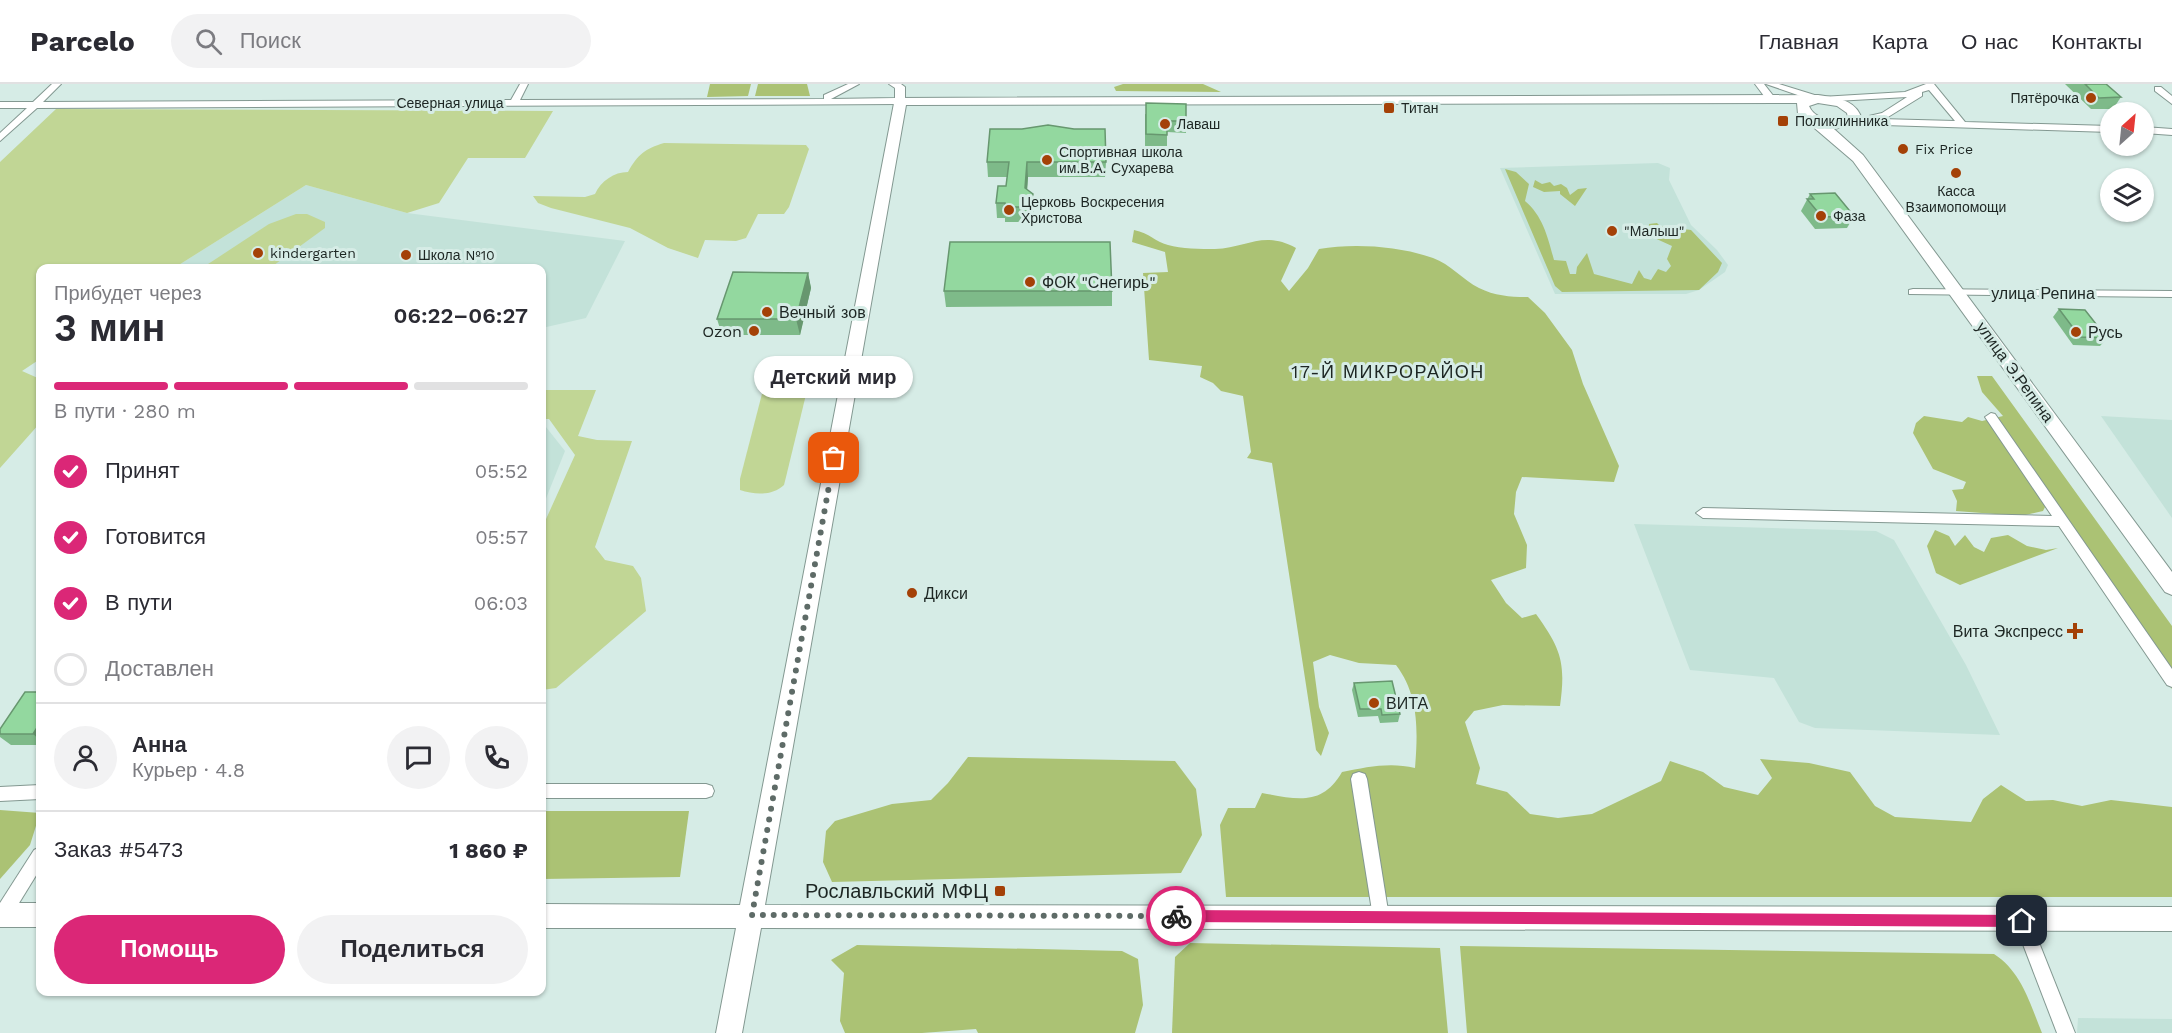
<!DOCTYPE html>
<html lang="ru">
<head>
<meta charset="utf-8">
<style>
  :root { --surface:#fff; --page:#f2f2f3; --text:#2b2b33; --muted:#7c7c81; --line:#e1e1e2; --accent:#db2777 }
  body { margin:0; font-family:"Work Sans",sans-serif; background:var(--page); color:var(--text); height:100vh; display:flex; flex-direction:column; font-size:22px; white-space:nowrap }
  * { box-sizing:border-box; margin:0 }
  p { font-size:20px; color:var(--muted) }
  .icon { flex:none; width:33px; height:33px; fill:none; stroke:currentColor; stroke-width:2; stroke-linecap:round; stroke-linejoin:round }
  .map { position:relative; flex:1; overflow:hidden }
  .sheet { position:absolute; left:36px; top:180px; width:510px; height:732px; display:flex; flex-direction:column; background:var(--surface); border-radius:12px; box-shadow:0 2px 4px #0004 }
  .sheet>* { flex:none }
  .needle { width:39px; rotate:27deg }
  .tools { position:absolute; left:2100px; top:18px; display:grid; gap:12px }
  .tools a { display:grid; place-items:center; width:54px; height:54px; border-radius:50%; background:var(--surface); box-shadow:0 2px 4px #0004; font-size:30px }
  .pin { position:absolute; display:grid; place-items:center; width:51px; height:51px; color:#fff; margin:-26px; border-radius:12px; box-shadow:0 3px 9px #0006 }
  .courier { position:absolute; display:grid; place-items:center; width:60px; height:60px; margin:-30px; border:4px solid #db2777; border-radius:50%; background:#fff; color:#222; box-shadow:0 2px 8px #0007 }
  .bubble { position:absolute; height:42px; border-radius:21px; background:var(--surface); box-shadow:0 2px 4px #0004; font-size:20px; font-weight:600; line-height:42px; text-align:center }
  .summary em { font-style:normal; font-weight:600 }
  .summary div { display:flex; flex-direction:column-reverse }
  .summary { display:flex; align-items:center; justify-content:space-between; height:102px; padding:0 18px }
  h1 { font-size:39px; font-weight:600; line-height:45px }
  .bar { display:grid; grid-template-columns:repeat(4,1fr); gap:9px 6px; align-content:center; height:72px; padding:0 18px }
  .bar i { height:8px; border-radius:4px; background:var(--line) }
  .bar .active { background:var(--accent) }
  .bar p { grid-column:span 4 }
  .line { display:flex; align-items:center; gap:15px; padding:0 18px; border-top:2px solid var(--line) }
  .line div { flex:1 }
  .round { display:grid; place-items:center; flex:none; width:63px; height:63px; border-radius:32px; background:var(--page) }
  ol { padding:0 18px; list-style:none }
  li { display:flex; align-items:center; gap:18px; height:66px }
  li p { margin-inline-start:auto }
  li .icon { padding:6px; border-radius:50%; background:var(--accent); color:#fff; stroke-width:4 }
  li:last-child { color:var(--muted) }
  li i { width:33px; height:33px; border:3px solid var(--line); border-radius:50% }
  .button { display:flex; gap:12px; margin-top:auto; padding:12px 18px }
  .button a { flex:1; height:69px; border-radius:36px; background:var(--accent); color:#fff; font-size:24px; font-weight:600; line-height:69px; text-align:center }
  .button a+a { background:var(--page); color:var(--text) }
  header { display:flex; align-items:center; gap:36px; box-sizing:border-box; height:84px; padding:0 30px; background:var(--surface); border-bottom:2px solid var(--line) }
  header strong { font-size:28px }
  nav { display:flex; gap:33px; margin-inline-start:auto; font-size:21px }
  .search { width:420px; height:54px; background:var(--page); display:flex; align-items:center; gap:15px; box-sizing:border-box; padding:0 21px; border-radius:33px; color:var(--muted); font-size:22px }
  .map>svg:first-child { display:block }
  .built { fill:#c3e2d9 }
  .green { fill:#c1d695 }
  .forest { fill:#abc274 }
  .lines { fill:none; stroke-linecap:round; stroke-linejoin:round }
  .street-casing { stroke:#839891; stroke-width:2 }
  .secondary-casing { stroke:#839891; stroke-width:2 }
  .street { fill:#fff; fill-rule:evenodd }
  .secondary { fill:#fff; fill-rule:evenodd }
  .wall { fill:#7eba89 }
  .shaded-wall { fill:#67976f }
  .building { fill:#93d89f; stroke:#67976f; stroke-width:1.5 }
  .route { fill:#db2777 }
  .done { stroke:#5e6b67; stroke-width:6; stroke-dasharray:0 10.8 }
  .poi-dot { fill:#a44107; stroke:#d6ece6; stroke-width:2 }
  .labels { text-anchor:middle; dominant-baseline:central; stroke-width:6; stroke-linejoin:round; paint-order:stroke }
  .far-poi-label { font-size:14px; fill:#1d2623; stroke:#d6ece6; text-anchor:start }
  .far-street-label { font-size:14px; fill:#1d2623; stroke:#d6ece6 }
  .poi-label { font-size:16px; fill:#1d2623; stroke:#d6ece6; text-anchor:start }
  .street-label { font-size:16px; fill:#1d2623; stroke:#d6ece6 }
  .neighbourhood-label { font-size:18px; letter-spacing:1.5px; fill:#1d2623; stroke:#d6ece6 }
  .near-poi-label { font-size:20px; fill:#1d2623; stroke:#d6ece6; text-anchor:end }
</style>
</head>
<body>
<header>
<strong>Parcelo</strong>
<div class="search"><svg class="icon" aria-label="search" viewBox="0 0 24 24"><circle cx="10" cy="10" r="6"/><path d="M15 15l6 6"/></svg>Поиск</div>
<nav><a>Главная</a><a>Карта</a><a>О нас</a><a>Контакты</a></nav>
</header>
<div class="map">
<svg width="2172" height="949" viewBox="0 0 2172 949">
  <rect width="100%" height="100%" fill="#d6ece6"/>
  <g class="built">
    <polygon points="1658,79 1670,84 1669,96 1691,141 1717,166 1728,181 1725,188 1699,206 1686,210 1555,210 1500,84"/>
    <polygon points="306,101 407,129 625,157 586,234 542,244 542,184 174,184"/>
    <polygon points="2101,332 2172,336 2172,434"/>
    <polygon points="542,338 565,367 545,417 542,417"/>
    <polygon points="1634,440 1876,447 1894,456 1966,581 2000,651 1815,644 1799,638 1774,594 1690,586"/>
    <polygon points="2078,934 2172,935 2172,949 2077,949"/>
  </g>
  <g class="green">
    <polygon points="56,25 553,27 525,74 468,74 439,119 407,129 306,101 174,184 40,184 40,275 22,287 40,295 40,339 0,384 0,78"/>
    <path d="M664,59L806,61L809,65L789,123L784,130H758L746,154L736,157L705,156L698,174L668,164L630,144L551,124L538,119L533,112L585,113L595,110C601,97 614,88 628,88C638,70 645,65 664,59Z"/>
    <polygon points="296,130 307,130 325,138 325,144 270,184 202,184 269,140"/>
    <path d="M778,289L807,290L810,294L786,393L784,401C772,412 755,411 740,406V395L765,298L772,291Z"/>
    <polygon points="542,306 596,306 578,352 597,356 632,357 595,463 605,476 633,482 641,494 646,527 556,604 542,606 542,444 575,371 549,335 542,335"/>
  </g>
  <g class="forest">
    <polygon points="710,0 751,0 748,12 707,13"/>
    <polygon points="758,0 807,0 810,12 755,12"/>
    <polygon points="1123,0 1203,0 1221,8 1116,7 1114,3"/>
    <path d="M1505,85L1516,88L1529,100L1525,117C1543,132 1548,154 1554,176L1566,177L1570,190H1576L1577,183L1587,169L1594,190L1632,200L1639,186L1644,194L1651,196L1658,185L1666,188L1671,182L1667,175L1672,162L1650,152L1649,140L1657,139L1660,142L1691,146L1722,179L1718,188L1699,206L1562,208L1555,202Z"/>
    <polygon points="1535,96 1542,100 1550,98 1554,102 1561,100 1567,104 1570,111 1578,105 1587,104 1575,122 1560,110 1560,107 1544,108 1533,103"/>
    <path d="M1134,146C1150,149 1155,158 1168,161C1181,165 1201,165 1215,165C1247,164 1263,146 1296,164L1281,197L1289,207L1308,184L1319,165C1354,159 1399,162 1433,174C1450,180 1463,196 1479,204C1495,212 1511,213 1528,213L1545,229L1572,266L1583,300L1619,382L1614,398L1522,393L1516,408L1514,430L1527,461L1526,484L1491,496L1506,519L1522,534L1536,530C1561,565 1566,578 1560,622L1503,621L1474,627L1465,638L1480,684L1476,700L1507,708L1530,730L1558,734L1592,730L1661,697L1670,677L1703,688L1724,703L1758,711L1772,694L1760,675L1809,679L1850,688L1875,722L1895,733L1971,738L1983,715L2001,701L2026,717L2053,716L2082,722L2111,716L2172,723V813H1226L1220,741L1228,724H1255L1262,709C1296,715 1322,723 1342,688C1367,683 1390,678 1415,684C1418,647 1419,611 1396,581L1359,579L1330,571L1313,578L1319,623L1329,649L1321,672L1316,666L1272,379L1247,374L1251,368L1243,312L1221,307L1213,299L1200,293L1202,282L1149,276L1143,189L1168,188L1165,168L1132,158Z"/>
    <polygon points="1977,292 1992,292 2172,542 2172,605 2045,423 2043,427 2021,432 1956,427 1957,417 1952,406 1963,405 1966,398 1933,385 1913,349 1916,339 1924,332 1962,338 1968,333 1982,337 2003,332 1982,308"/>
    <polygon points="1935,446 1949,452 1955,462 1965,451 1974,463 1984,468 1991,454 2008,451 2027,462 2046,466 2058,464 1960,501 1936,489 1927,462"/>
    <polygon points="968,673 1175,677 1196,705 1202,751 1181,789 832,798 823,778 826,747 835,737 892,720 931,716 948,699"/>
    <polygon points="0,726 40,729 30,761 0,795"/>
    <polygon points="542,727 689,727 680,793 542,795"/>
    <polygon points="1190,859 1440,864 1448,949 1172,949 1175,873"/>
    <polygon points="857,861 1122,867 1138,875 1143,921 1135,949 978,949 976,945 922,949 845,949 840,937 844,889 831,876"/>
    <path d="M1460,862L1994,870C2022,888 2030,920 2042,949H1467Z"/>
  </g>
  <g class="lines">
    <defs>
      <g id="street">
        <polygon points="52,0 61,0 43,18 511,16 520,0 528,0 520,16 824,15 824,11 848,0 859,0 831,15 895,14 895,4 889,0 901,0 905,3 905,17 900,20 37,24 0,57 0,49 27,24 0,24 0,18 33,18"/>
        <polygon points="1755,0 1764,0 1775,14 1773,16 1767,16"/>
        <path d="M1766,0H1779L1821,13L1905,8L1926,0H1934L1965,38L2110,42V48L1853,40L1848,37L1850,35H1868L1869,32L1882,29L1907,13L1818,18ZM1929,6L1955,37L1880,35L1888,33L1922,12V8Z"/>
        <polygon points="2155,3 2161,3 2172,12 2172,20 2155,7"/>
        <polygon points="2144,43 2172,45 2172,51 2144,49"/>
        <polygon points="1913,205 2172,207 2172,213 1909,210 1909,206"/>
        <polygon points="1991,329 1995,330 2172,585 2172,603 2167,601 2059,442 1703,434 1696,429 1703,424 2052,432 1985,333"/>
        <polygon points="1359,688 1365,690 1367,695 1389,833 1387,839 1381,841 1375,839 1373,833 1351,695 1353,690"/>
        <polygon points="542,700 706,700 712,702 714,707 712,712 706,714 542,714"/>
        <polygon points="40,701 40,715 0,717 0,703"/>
        <polygon points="40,763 40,785 8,837 0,838 0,819 34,766"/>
        <polygon points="2022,829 2028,831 2075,949 2057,949 2014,837 2016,831"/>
      </g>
      <g id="secondary">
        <path d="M1818,11C1836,14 1857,15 1862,36L1860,39L1834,45L1863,71L2172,488V511L2165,508L1853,77L1798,30L1797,19L906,21L765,821L2172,823V847L761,844L742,949H716L736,844H542V820L740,821L895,14ZM1818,19L1837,22L1847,29L1848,34C1836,40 1814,35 1809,22Z"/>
        <rect x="0" y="819" width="40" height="24"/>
      </g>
    </defs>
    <use href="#street" class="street-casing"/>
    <use href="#secondary" class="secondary-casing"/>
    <use href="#street" class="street"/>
    <use href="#secondary" class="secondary"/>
  </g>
  <g class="wall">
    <polygon points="2065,0 2106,0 2121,13 2113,25 2091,25"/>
    <polygon points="1145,30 1186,37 1186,49 1167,48 1167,62 1145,62"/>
    <polygon points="987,78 1106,78 1105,93 1028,93 1027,106 1034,126 1030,138 1005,138 1005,134 997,134 996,119 1006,102 1007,93 988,93"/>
    <polygon points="1810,110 1854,132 1847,144 1815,145 1801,127"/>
    <polygon points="808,189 811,204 800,251 722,251 717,235"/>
    <polygon points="944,207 1112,207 1112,222 946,223"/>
    <polygon points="2059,225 2107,254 2100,262 2073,261 2053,233"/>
    <polygon points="1354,599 1400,630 1398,638 1380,639 1378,632 1358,633 1352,606"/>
    <polygon points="40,608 40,661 11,661 0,653 0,645"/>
  </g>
  <g class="shaded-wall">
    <polygon points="1027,78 1028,93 1026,120 1025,104"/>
    <polygon points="1033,110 1034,126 1030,138 1029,123"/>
    <polygon points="808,189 811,204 800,251 796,235"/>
    <polygon points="40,639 40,656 33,650"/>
  </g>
  <g class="building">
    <polygon points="2085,0 2106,0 2121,13 2099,14"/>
    <polygon points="1146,19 1186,20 1186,37 1167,37 1167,51 1146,50"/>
    <polygon points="1048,41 1074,45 1105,45 1106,78 1027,78 1025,104 1033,110 1029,123 1005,123 1005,119 996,119 998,102 1006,102 1009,78 987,78 990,45 1022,45"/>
    <polygon points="1835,109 1854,132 1822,133 1807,115 1814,115 1810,110"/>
    <polygon points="950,158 1110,158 1112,207 944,207"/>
    <polygon points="733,188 808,189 796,235 717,235"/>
    <polygon points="2059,225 2085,226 2107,254 2080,253"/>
    <polygon points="1392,597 1400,630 1382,631 1381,625 1360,625 1354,599"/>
    <polygon points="25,608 40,608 40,639 33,650 0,650 0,645"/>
  </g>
  <polygon class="route" points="1176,826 2022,831 2028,837 2022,843 1176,838 1169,832"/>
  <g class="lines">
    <polyline class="done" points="834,374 752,831 1176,832"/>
  </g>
  <g class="poi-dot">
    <circle cx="2091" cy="14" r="6"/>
    <rect x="1383" y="18" width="12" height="12" rx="3"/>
    <rect x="1777" y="31" width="12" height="12" rx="3"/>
    <circle cx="1165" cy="40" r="6"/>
    <circle cx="1903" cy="65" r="6"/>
    <circle cx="1047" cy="76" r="6"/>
    <circle cx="1956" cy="89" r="6"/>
    <circle cx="1009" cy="126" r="6"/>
    <circle cx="1821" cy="132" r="6"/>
    <circle cx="1612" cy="147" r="6"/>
    <circle cx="258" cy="169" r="6"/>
    <circle cx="406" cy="171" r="6"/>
    <circle cx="1030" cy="198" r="6"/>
    <circle cx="767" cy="228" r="6"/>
    <circle cx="754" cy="247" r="6"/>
    <circle cx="2076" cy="248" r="6"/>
    <circle cx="912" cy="509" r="6"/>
    <path d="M2072 538h6v6h6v6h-6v6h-6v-6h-6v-6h6z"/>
    <circle cx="1374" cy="619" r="6"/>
    <rect x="994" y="801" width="12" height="12" rx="3"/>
  </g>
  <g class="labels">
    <g class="far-poi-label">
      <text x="2079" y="14" text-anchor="end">Пятёрочка</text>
      <text x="1401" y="24">Титан</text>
      <text x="1795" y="37">Поликлинника</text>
      <text x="1177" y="40">Лаваш</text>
      <text x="1915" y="65">Fix Price</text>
      <text x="1059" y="68">Спортивная школа<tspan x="1059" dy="16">им.В.А. Сухарева</tspan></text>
      <text x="1956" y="107" text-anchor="middle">Касса<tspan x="1956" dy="16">Взаимопомощи</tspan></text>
      <text x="1021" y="118">Церковь Воскресения<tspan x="1021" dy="16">Христова</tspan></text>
      <text x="1833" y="132">Фаза</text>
      <text x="1624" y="147">"Малыш"</text>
      <text x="270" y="169">kindergarten</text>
      <text x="418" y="171">Школа №10</text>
    </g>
    <g class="far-street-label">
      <text x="450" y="19">Северная улица</text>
    </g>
    <g class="poi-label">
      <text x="1042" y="198">ФОК "Снегирь"</text>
      <text x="779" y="228">Вечный зов</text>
      <text x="742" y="247" text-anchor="end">Ozon</text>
      <text x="2088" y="248">Русь</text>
      <text x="924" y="509">Дикси</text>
      <text x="2063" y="547" text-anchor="end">Вита Экспресс</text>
      <text x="1386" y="619">ВИТА</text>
    </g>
    <g class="street-label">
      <text x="2043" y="209">улица Репина</text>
      <text transform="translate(2015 288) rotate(54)">улица Э.Репина</text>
    </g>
    <g class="neighbourhood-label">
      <text x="1388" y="287">17-Й МИКРОРАЙОН</text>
    </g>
    <g class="near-poi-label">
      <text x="988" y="807">Рославльский МФЦ</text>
    </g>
  </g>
</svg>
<div class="tools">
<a><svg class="needle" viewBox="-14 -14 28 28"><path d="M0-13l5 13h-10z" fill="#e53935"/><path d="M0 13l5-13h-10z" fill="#7c7c81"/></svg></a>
<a><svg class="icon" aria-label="layers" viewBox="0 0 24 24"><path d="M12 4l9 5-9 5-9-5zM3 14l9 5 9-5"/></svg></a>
</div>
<div class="pin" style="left:834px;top:374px;background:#ea580c"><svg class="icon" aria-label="bag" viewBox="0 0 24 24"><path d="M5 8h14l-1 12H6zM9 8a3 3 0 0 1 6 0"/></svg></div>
<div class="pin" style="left:2022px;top:837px;background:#1f2937"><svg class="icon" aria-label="home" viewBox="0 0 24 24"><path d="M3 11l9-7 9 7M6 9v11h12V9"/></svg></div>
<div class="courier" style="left:1176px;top:832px"><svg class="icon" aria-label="bike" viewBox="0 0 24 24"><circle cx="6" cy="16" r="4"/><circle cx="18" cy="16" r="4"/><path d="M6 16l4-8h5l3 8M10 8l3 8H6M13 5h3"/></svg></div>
<div class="bubble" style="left:754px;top:272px;width:159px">Детский мир</div>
<section class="sheet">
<div class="summary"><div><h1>3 мин</h1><p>Прибудет через</p></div><em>06:22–06:27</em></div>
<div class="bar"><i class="active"></i><i class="active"></i><i class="active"></i><i></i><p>В пути · 280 m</p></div>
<ol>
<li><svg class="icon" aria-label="check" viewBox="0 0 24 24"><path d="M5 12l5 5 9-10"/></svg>Принят<p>05:52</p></li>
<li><svg class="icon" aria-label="check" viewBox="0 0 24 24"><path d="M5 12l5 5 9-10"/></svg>Готовится<p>05:57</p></li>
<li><svg class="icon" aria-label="check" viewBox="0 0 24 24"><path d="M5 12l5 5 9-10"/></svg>В пути<p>06:03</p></li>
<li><i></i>Доставлен</li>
</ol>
<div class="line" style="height:108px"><a class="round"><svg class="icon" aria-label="person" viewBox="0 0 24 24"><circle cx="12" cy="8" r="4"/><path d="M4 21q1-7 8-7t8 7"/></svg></a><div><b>Анна</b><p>Курьер · 4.8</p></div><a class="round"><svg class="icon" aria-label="chat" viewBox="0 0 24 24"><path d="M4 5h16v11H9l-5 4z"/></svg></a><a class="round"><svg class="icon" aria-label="phone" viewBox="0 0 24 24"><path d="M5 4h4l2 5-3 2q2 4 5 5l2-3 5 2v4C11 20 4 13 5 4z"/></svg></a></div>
<div class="line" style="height:78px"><div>Заказ #5473</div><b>1 860 ₽</b></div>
<div class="button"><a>Помощь</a><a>Поделиться</a></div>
</section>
</div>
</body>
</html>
